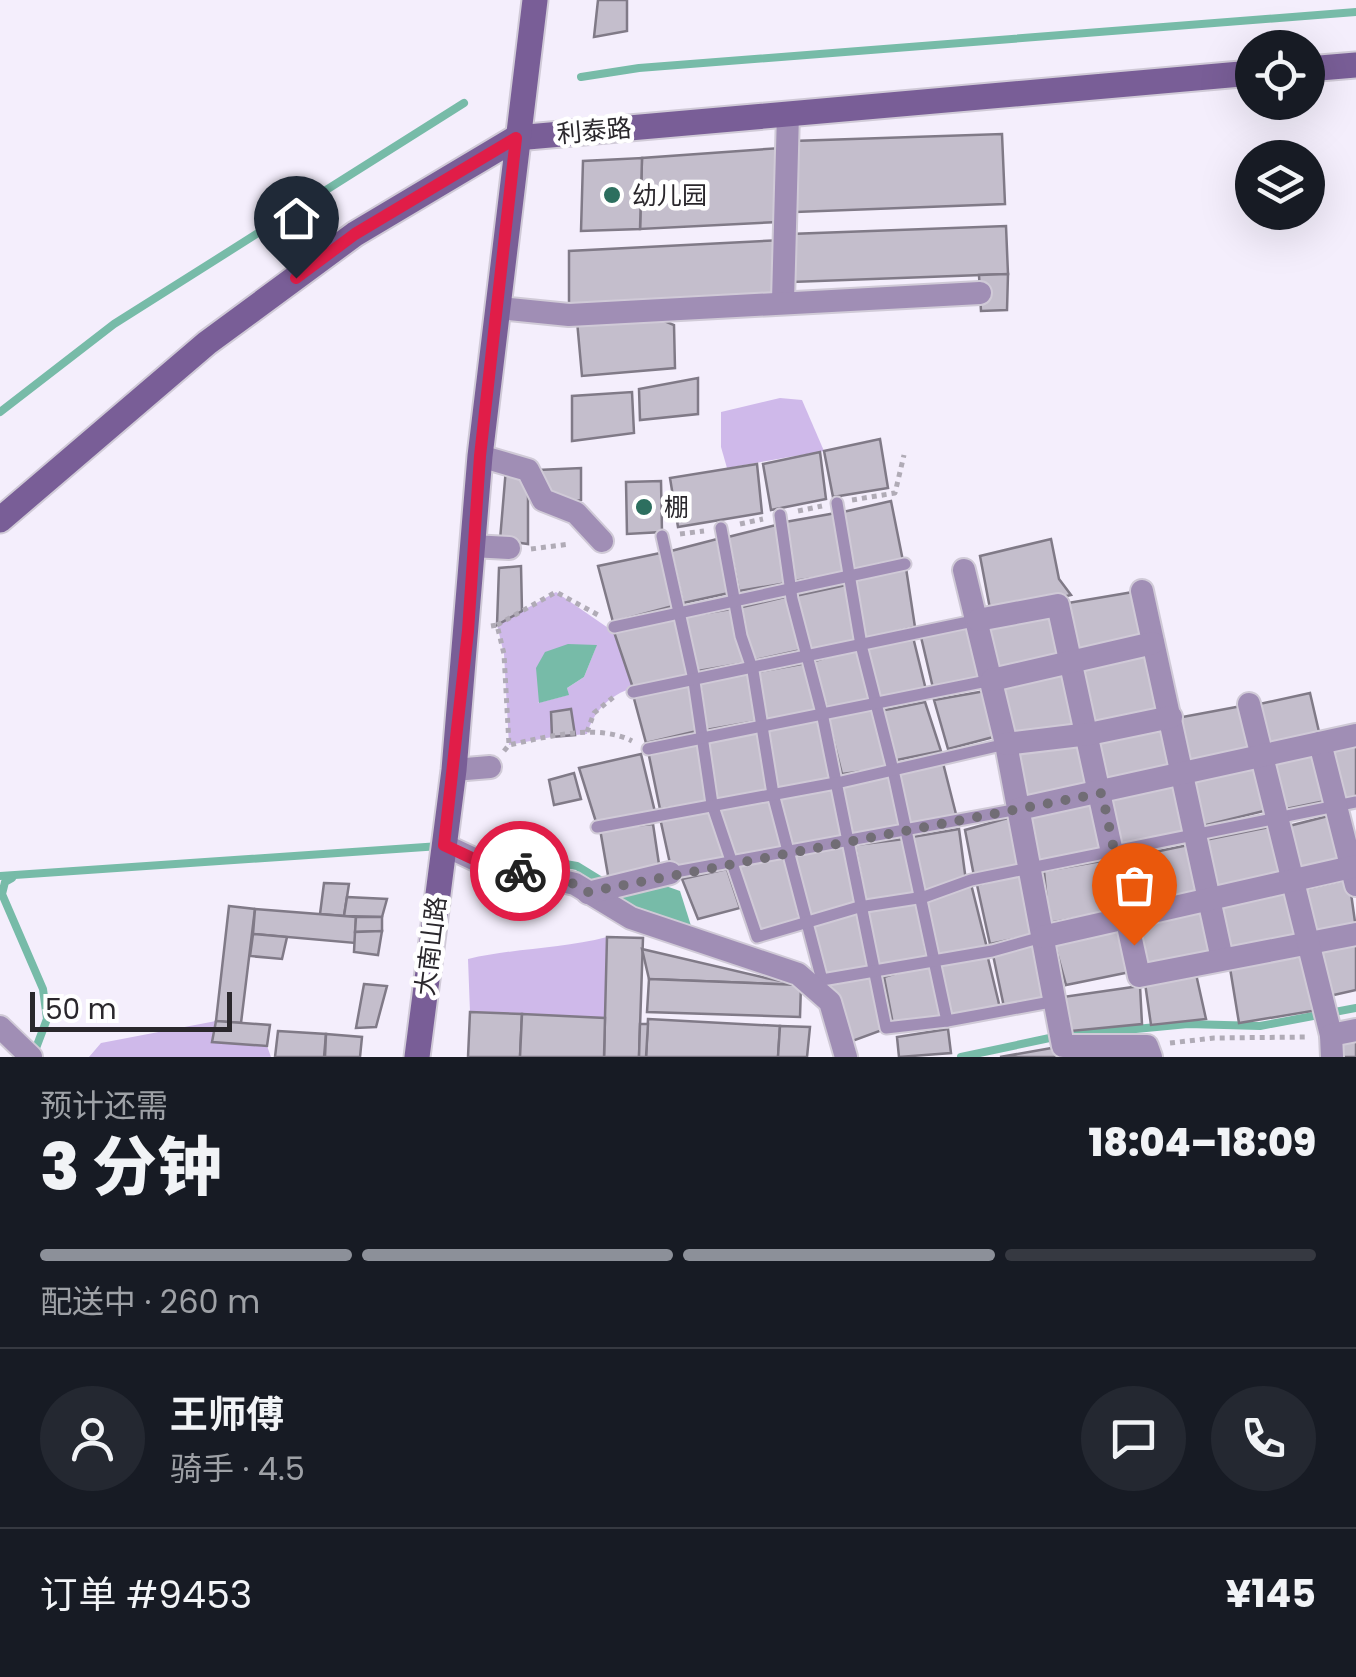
<!DOCTYPE html>
<html lang="zh">
<head>
<meta charset="utf-8">
<style>
  :root { --surface:#171b24; --page:#242831; --text:#f1f3f6; --muted:#9ea1a6; --line:#363941; --accent:#8c9099 }
  body { margin:0; font-family:Poppins,"Noto Sans SC",sans-serif; background:var(--page); color:var(--text); height:100vh; display:flex; flex-direction:column; font-size:38px; white-space:nowrap }
  * { box-sizing:border-box; margin:0 }
  p { font-size:32px; color:var(--muted) }
  .icon { flex:none; width:55px; height:55px; fill:none; stroke:currentColor; stroke-width:2; stroke-linecap:round; stroke-linejoin:round }
  .map { position:relative; height:1057px; overflow:hidden }
  .details { display:flex; flex-direction:column; background:var(--surface); flex:1 }
  .details>* { flex:none }
  .fabs { position:absolute; left:1235px; top:30px; display:grid; gap:20px }
  .fabs a { display:grid; place-items:center; width:90px; height:90px; border-radius:50%; background:var(--surface); box-shadow:0 10px 40px #0002; font-size:50px }
  .scale { position:absolute; left:30px; bottom:25px; width:202px; box-sizing:border-box; padding-left:10px; border:5px solid #2a272c; border-top:0; font-size:28px; line-height:35px; white-space:nowrap; color:#2a272c; -webkit-text-stroke:8px #fff; paint-order:stroke }
  .pin { position:absolute; display:grid; place-items:center; width:85px; height:85px; color:#fff; margin:-102px -42px; border-radius:50% 50% 50% 0; rotate:-45deg; box-shadow:0 0 10px #0007 }
  .pin .icon { rotate:45deg }
  .courier { position:absolute; display:grid; place-items:center; width:100px; height:100px; margin:-50px; border:8px solid #e11d48; border-radius:50%; background:#fff; color:#222; box-shadow:0 2px 12px #0007 }
  .head em { font-style:normal; font-weight:800 }
  .head div { display:flex; flex-direction:column-reverse }
  .head { display:flex; align-items:center; justify-content:space-between; height:170px; padding:0 40px }
  h1 { font-size:65px; font-weight:800; line-height:75px }
  .bar { display:grid; grid-template-columns:repeat(4,1fr); gap:15px 10px; align-content:center; height:120px; padding:0 40px }
  .bar i { height:12px; border-radius:8px; background:var(--line) }
  .bar .active { background:var(--accent) }
  .bar p { grid-column:span 4 }
  .line { display:flex; align-items:center; gap:25px; padding:0 40px; border-top:2px solid var(--line) }
  .line div { flex:1 }
  .round { display:grid; place-items:center; flex:none; width:105px; height:105px; border-radius:52px; background:var(--page) }
  .map>svg:first-child { display:block }
  .green { fill:#cfb9ea; fill-rule:evenodd }
  .water { fill:#77bba8 }
  .lines { fill:none; stroke-linecap:round; stroke-linejoin:round }
  .stream { stroke:#77bba8; stroke-width:8 }
  .building { fill:#c4becc; stroke:#807a87; stroke-width:2.5 }
  .lane-casing { stroke:#d0cad7; stroke-width:15 }
  .street-casing { stroke:#d0cad7; stroke-width:26 }
  .secondary-casing { stroke:#d0cad7; stroke-width:29 }
  .path { stroke:#b0abb6; stroke-width:5; stroke-dasharray:5 5; stroke-linecap:butt }
  .lane { stroke:#a08eb5; stroke-width:11 }
  .street { stroke:#a08eb5; stroke-width:22 }
  .secondary { stroke:#795e97; stroke-width:25 }
  .done { stroke:#716d75; stroke-width:10; stroke-dasharray:0 18 }
  .route { stroke:#e11d48; stroke-width:12 }
  .poi-dot { fill:#2d6f5f; stroke:#fff; stroke-width:4 }
  .labels { text-anchor:middle; dominant-baseline:central; stroke-width:9; stroke-linejoin:round; paint-order:stroke }
  .street-label { font-size:25px; fill:#2a272c; stroke:#fff }
  .poi-label { font-size:25px; fill:#2a272c; stroke:#fff; text-anchor:start }
</style>
</head>
<body>
<div class="map">
<svg width="1356" height="1057" viewBox="0 0 1356 1057">
  <rect width="100%" height="100%" fill="#f4eefc"/>
  <g class="green">
    <polygon points="780,398 802,400 824,451 727,468 721,447 721,412"/>
    <path d="M556,592L614,632L633,688C609,695 594,711 587,734L575,735L552,713V737L509,745L504,654L497,625ZM596,647L584,677L567,688L568,695L538,703Z"/>
    <path d="M607,937L605,1018L470,1012L468,959C514,948 561,949 607,937Z"/>
    <polygon points="216,1021 212,1042 267,1046 271,1057 89,1057 101,1043"/>
  </g>
  <g class="water">
    <polygon points="568,644 597,645 584,677 567,688 569,695 539,703 536,668 545,652"/>
    <polygon points="660,884 680,891 693,932 617,900 612,890"/>
  </g>
  <g class="lines">
    <g class="stream">
      <polyline points="581,77 639,68 1356,12"/>
      <polyline points="0,412 114,324 464,103"/>
      <polyline points="503,853 577,866 603,882"/>
      <polyline points="0,876 440,846"/>
      <polyline points="12,878 5,882 2,894 43,989 47,1019 36,1048"/>
      <polyline points="1073,1035 1188,1024 1260,1026 1356,1008"/>
      <polyline points="961,1057 1059,1036"/>
    </g>
  </g>
  <g class="building">
    <polygon points="598,0 627,0 627,31 594,37"/>
    <polygon points="1002,134 1005,204 796,212 793,141"/>
    <polygon points="781,148 778,222 640,229 642,158"/>
    <polygon points="642,158 640,229 581,231 583,161"/>
    <polygon points="1006,226 1008,274 792,282 790,234"/>
    <polygon points="783,240 783,301 569,315 569,251"/>
    <polygon points="1008,274 1007,310 981,311 979,275"/>
    <polygon points="650,315 674,325 675,368 582,376 577,321"/>
    <polygon points="698,378 698,414 640,420 639,389"/>
    <polygon points="632,392 634,433 572,441 572,396"/>
    <polygon points="880,439 888,488 833,497 824,451"/>
    <polygon points="820,452 826,499 771,510 763,464"/>
    <polygon points="757,464 762,513 678,527 670,478"/>
    <polygon points="506,468 528,470 528,544 500,540"/>
    <polygon points="581,468 581,500 558,506 539,470"/>
    <polygon points="661,481 662,532 627,534 626,482"/>
    <polygon points="891,501 903,561 853,570 843,512"/>
    <polygon points="836,513 846,573 794,581 785,522"/>
    <polygon points="776,525 787,583 739,591 728,537"/>
    <polygon points="717,539 729,593 683,603 671,551"/>
    <polygon points="1051,539 1059,579 1071,595 991,614 980,556"/>
    <polygon points="665,552 673,606 613,622 598,566"/>
    <polygon points="521,566 522,611 497,625 499,568"/>
    <polygon points="906,568 915,627 863,639 850,582"/>
    <polygon points="846,585 859,642 808,653 795,596"/>
    <polygon points="1139,591 1148,641 1073,656 1062,604"/>
    <polygon points="789,596 801,650 751,661 738,608"/>
    <polygon points="1054,606 1067,655 998,670 986,624"/>
    <polygon points="731,609 744,663 698,671 682,617"/>
    <polygon points="676,618 689,675 633,688 614,632"/>
    <polygon points="977,626 988,676 933,688 921,637"/>
    <polygon points="913,637 926,690 878,700 864,647"/>
    <polygon points="858,647 873,702 827,708 812,662"/>
    <polygon points="1154,653 1165,710 1092,725 1080,668"/>
    <polygon points="807,663 816,710 763,721 758,672"/>
    <polygon points="1071,670 1082,725 1009,736 998,684"/>
    <polygon points="750,672 757,721 706,730 700,682"/>
    <polygon points="692,683 697,731 646,743 633,695"/>
    <polygon points="991,690 1001,735 948,749 934,700"/>
    <polygon points="1310,693 1320,736 1265,751 1255,705"/>
    <polygon points="925,702 941,751 892,761 880,711"/>
    <polygon points="1247,705 1253,752 1182,764 1177,718"/>
    <polygon points="873,706 887,768 842,774 828,718"/>
    <polygon points="571,709 575,735 552,737 551,712"/>
    <polygon points="818,719 832,779 775,791 763,728"/>
    <polygon points="1170,720 1176,765 1105,784 1093,735"/>
    <polygon points="758,731 770,792 716,800 707,742"/>
    <polygon points="1085,737 1096,782 1024,799 1013,751"/>
    <polygon points="701,744 708,802 660,809 648,751"/>
    <polygon points="1356,744 1356,797 1342,800 1330,750"/>
    <polygon points="1320,753 1330,800 1281,810 1271,764"/>
    <polygon points="641,754 655,812 596,822 579,768"/>
    <polygon points="943,763 957,818 909,828 899,774"/>
    <polygon points="1261,766 1272,809 1198,827 1189,781"/>
    <polygon points="574,773 581,799 554,805 549,780"/>
    <polygon points="890,776 904,832 851,838 841,787"/>
    <polygon points="1181,781 1192,832 1119,847 1108,795"/>
    <polygon points="834,788 844,838 788,850 777,795"/>
    <polygon points="771,796 783,850 733,860 716,807"/>
    <polygon points="1098,796 1107,848 1037,863 1027,811"/>
    <polygon points="711,807 727,861 671,868 660,818"/>
    <polygon points="1332,815 1345,863 1295,875 1285,827"/>
    <polygon points="1015,816 1024,866 974,876 965,830"/>
    <polygon points="653,824 660,871 609,881 600,829"/>
    <polygon points="1275,826 1289,877 1215,892 1205,840"/>
    <polygon points="959,829 966,881 923,892 912,837"/>
    <polygon points="904,839 915,893 866,903 855,845"/>
    <polygon points="1193,844 1203,891 1131,907 1121,859"/>
    <polygon points="846,845 859,904 807,918 790,855"/>
    <polygon points="785,857 800,920 758,935 733,864"/>
    <polygon points="1113,859 1124,909 1049,923 1044,871"/>
    <polygon points="727,869 740,908 698,919 682,879"/>
    <polygon points="1027,872 1036,934 990,944 977,885"/>
    <polygon points="1349,879 1356,929 1313,939 1302,890"/>
    <polygon points="324,883 349,884 344,916 320,914"/>
    <polygon points="971,884 987,948 935,955 926,902"/>
    <polygon points="1293,889 1305,938 1227,954 1216,906"/>
    <polygon points="347,897 387,899 382,917 344,916"/>
    <polygon points="917,902 927,957 879,966 867,911"/>
    <polygon points="229,906 255,909 241,1023 216,1021"/>
    <polygon points="1205,906 1216,957 1144,972 1133,922"/>
    <polygon points="255,909 356,917 355,943 253,934"/>
    <polygon points="861,913 873,969 823,978 808,924"/>
    <polygon points="356,917 382,917 382,931 355,932"/>
    <polygon points="1127,921 1135,971 1066,985 1053,938"/>
    <polygon points="382,931 378,955 354,952 355,932"/>
    <polygon points="253,934 287,937 282,959 250,956"/>
    <polygon points="607,937 643,938 639,1057 604,1057"/>
    <polygon points="1356,942 1356,990 1325,997 1315,951"/>
    <polygon points="1041,943 1053,999 1004,1007 993,955"/>
    <polygon points="642,949 766,978 801,985 649,979"/>
    <polygon points="987,954 1000,1008 951,1020 937,959"/>
    <polygon points="1309,955 1318,1010 1239,1023 1230,968"/>
    <polygon points="930,963 940,1016 893,1024 884,977"/>
    <polygon points="873,972 885,1029 847,1043 825,981"/>
    <polygon points="1196,974 1206,1019 1151,1025 1145,983"/>
    <polygon points="649,979 801,985 800,1017 647,1012"/>
    <polygon points="364,984 387,986 376,1027 356,1028"/>
    <polygon points="1140,986 1142,1024 1071,1031 1063,997"/>
    <polygon points="470,1012 522,1014 520,1057 468,1057"/>
    <polygon points="522,1014 605,1018 604,1057 520,1057"/>
    <polygon points="648,1019 780,1026 778,1057 646,1057"/>
    <polygon points="216,1021 270,1025 267,1046 212,1042"/>
    <polygon points="640,1024 648,1024 646,1057 639,1057"/>
    <polygon points="780,1026 810,1027 807,1057 778,1057"/>
    <polygon points="948,1029 951,1053 899,1057 897,1037"/>
    <polygon points="1356,1030 1356,1057 1332,1057 1331,1035"/>
    <polygon points="278,1031 326,1034 324,1057 275,1057"/>
    <polygon points="326,1034 362,1037 360,1057 325,1057"/>
    <polygon points="1063,1046 1064,1057 1000,1057"/>
  </g>
  <g class="lines">
    <defs>
      <g id="lane">
        <polyline points="837,503 861,645 893,770 947,1021 1056,1001"/>
        <polyline points="780,515 792,599 822,713 886,1028 947,1021"/>
        <polyline points="721,528 741,636 753,671 773,794 822,980 992,951 1042,937"/>
        <polyline points="662,536 693,675 712,804 757,937 859,907 924,897 971,880 1356,802"/>
        <polyline points="614,627 905,564"/>
        <polyline points="633,692 978,620"/>
        <polyline points="648,749 992,680"/>
        <polyline points="597,827 841,782 1006,744"/>
        <polyline points="670,873 1019,809"/>
      </g>
      <g id="street">
        <polyline points="783,301 788,113"/>
        <polyline points="499,308 569,315 980,293"/>
        <polyline points="480,456 528,470 543,500 576,513 602,541"/>
        <polyline points="472,546 509,548"/>
        <polyline points="964,570 1006,744 1063,1046 1147,1046 1151,1057"/>
        <polyline points="1142,591 1222,959"/>
        <polyline points="978,620 1058,605 1139,976 1356,934"/>
        <polyline points="992,680 1153,643"/>
        <polyline points="1249,704 1331,1035"/>
        <polyline points="1320,743 1356,885"/>
        <polyline points="1006,744 1089,734 1171,717"/>
        <polyline points="454,770 490,767"/>
        <polyline points="1019,809 1356,735"/>
        <polyline points="444,845 478,861 575,884 631,918 798,974 830,1002 846,1057"/>
        <polyline points="588,893 670,873"/>
        <polyline points="1042,937 1356,866"/>
        <polyline points="0,1027 31,1057"/>
        <polyline points="1332,1057 1331,1035 1356,1030"/>
      </g>
      <g id="secondary">
        <polyline points="1308,69 1356,65"/>
        <polyline points="0,520 207,343 355,234 516,138 1252,73"/>
        <polyline points="417,1057 454,770 480,456 535,0"/>
      </g>
    </defs>
    <use href="#lane" class="lane-casing"/>
    <use href="#street" class="street-casing"/>
    <use href="#secondary" class="secondary-casing"/>
    <g class="path">
      <polyline points="852,500 895,493 904,455"/>
      <polyline points="798,511 822,506"/>
      <polyline points="740,524 763,519"/>
      <polyline points="680,534 704,531"/>
      <polyline points="531,549 570,544"/>
      <polyline points="497,625 556,592 600,616"/>
      <polyline points="491,626 497,625 504,654 509,745"/>
      <polyline points="587,732 594,713 616,695"/>
      <path d="M504,751L509,745C546,737 597,723 632,741"/>
      <polyline points="1170,1043 1214,1038 1309,1037"/>
    </g>
    <use href="#lane" class="lane"/>
    <use href="#street" class="street"/>
    <use href="#secondary" class="secondary"/>
  </g>
  <g class="lines">
    <polyline class="done" points="520,871 575,884 588,892 1102,793 1134,945"/>
    <polyline class="route" points="296,278 355,234 516,138 480,456 468,631 444,845 478,861 520,871"/>
  </g>
  <g class="poi-dot">
    <circle cx="612" cy="195" r="10"/>
    <circle cx="644" cy="507" r="10"/>
  </g>
  <g class="labels">
    <g class="street-label">
      <text transform="translate(594 131) rotate(-5)">利泰路</text>
      <text transform="translate(431 946) rotate(-83)">大南山路</text>
    </g>
    <g class="poi-label">
      <text x="632" y="195">幼儿园</text>
      <text x="664" y="507">棚</text>
    </g>
  </g>
</svg>
<div class="fabs">
<a><svg class="icon" aria-label="locate" viewBox="0 0 24 24"><circle cx="12" cy="12" r="6"/><path d="M12 2v4M12 18v4M2 12h4M18 12h4"/></svg></a>
<a><svg class="icon" aria-label="layers" viewBox="0 0 24 24"><path d="M12 4l9 5-9 5-9-5zM3 14l9 5 9-5"/></svg></a>
</div>
<div class="scale">50 m</div>
<div class="pin" style="left:1134px;top:945px;background:#ea580c"><svg class="icon" aria-label="bag" viewBox="0 0 24 24"><path d="M5 8h14l-1 12H6zM9 8a3 3 0 0 1 6 0"/></svg></div>
<div class="pin" style="left:296px;top:278px;background:#1f2937"><svg class="icon" aria-label="home" viewBox="0 0 24 24"><path d="M3 11l9-7 9 7M6 9v11h12V9"/></svg></div>
<div class="courier" style="left:520px;top:871px"><svg class="icon" aria-label="bike" viewBox="0 0 24 24"><circle cx="6" cy="16" r="4"/><circle cx="18" cy="16" r="4"/><path d="M6 16l4-8h5l3 8M10 8l3 8H6M13 5h3"/></svg></div>
</div>
<section class="details">
<div class="head"><div><h1>3 分钟</h1><p>预计还需</p></div><em>18:04–18:09</em></div>
<div class="bar"><i class="active"></i><i class="active"></i><i class="active"></i><i></i><p>配送中 · 260 m</p></div>
<div class="line" style="height:180px"><a class="round"><svg class="icon" aria-label="person" viewBox="0 0 24 24"><circle cx="12" cy="8" r="4"/><path d="M4 21q1-7 8-7t8 7"/></svg></a><div><b>王师傅</b><p>骑手 · 4.5</p></div><a class="round"><svg class="icon" aria-label="chat" viewBox="0 0 24 24"><path d="M4 5h16v11H9l-5 4z"/></svg></a><a class="round"><svg class="icon" aria-label="phone" viewBox="0 0 24 24"><path d="M5 4h4l2 5-3 2q2 4 5 5l2-3 5 2v4C11 20 4 13 5 4z"/></svg></a></div>
<div class="line" style="height:130px"><div>订单 #9453</div><b>¥145</b></div>
</section>
</body>
</html>
